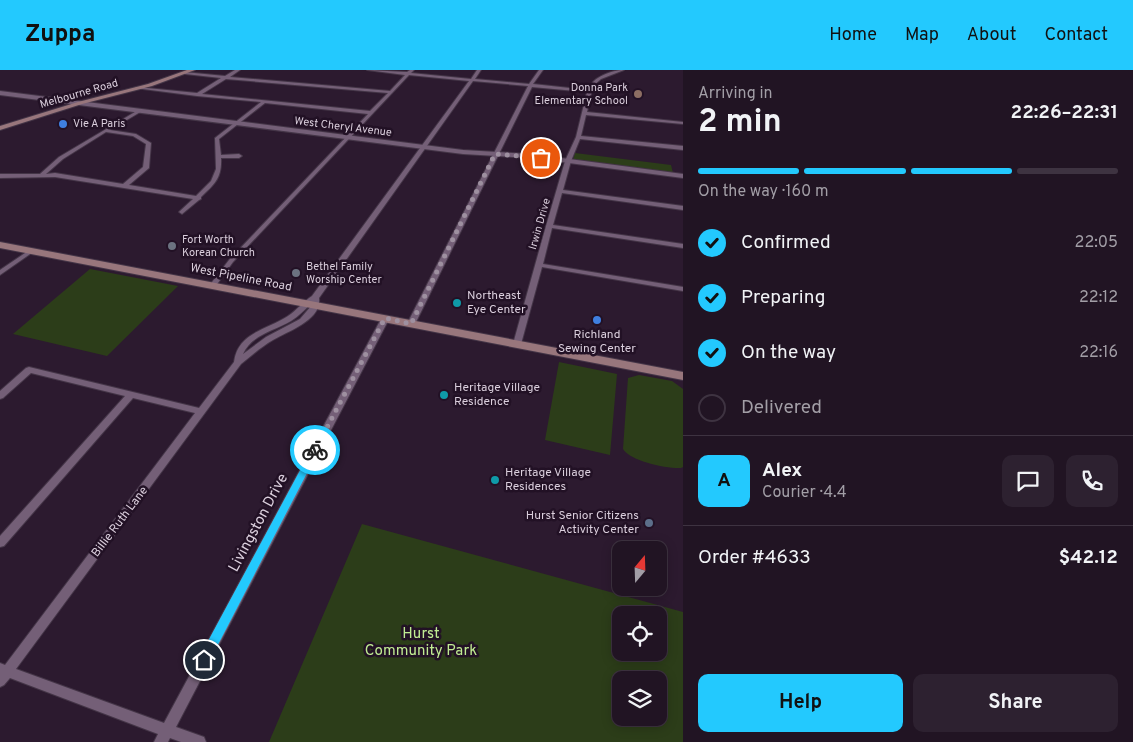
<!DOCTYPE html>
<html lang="en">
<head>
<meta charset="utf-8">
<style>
  :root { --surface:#211423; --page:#2d2130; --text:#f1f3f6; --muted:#a29ea6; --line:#3e3341; --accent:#23c9fe }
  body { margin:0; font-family:Overpass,sans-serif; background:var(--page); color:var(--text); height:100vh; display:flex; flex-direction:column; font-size:19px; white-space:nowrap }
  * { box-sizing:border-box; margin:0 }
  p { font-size:16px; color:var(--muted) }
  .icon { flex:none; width:28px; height:28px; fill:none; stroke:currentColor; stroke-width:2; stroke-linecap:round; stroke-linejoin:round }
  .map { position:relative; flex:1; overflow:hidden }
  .panel { display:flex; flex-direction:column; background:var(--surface); width:450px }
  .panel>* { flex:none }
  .needle { width:32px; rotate:19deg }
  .tools { position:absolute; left:612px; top:471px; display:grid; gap:10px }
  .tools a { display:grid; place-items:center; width:55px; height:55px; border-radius:10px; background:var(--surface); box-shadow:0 2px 12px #0003,0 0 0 1px var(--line); font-size:25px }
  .pin { position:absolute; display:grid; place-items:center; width:42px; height:42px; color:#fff; margin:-21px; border:2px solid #fff; border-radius:50%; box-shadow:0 1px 5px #0007 }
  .courier { position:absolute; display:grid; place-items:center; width:50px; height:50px; margin:-25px; border:4px solid #23c9fe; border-radius:50%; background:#fff; color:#222; box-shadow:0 1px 6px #0007 }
  .summary em { font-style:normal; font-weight:700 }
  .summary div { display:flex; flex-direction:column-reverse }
  .summary { display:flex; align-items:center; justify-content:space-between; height:85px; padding:0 15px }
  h1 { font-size:32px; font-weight:700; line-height:38px }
  .bar { display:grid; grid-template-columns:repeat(4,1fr); gap:8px 5px; align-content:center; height:60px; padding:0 15px }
  .bar i { height:6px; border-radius:4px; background:var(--line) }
  .bar .on { background:var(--accent) }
  .bar p { grid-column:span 4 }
  .line { display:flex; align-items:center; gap:12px; padding:0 15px; border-top:1px solid var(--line) }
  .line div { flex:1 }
  .round { display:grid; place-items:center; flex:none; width:52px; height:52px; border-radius:10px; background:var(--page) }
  ol { padding:0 15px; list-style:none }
  li { display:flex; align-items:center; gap:15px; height:55px }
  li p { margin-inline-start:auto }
  li .icon { padding:5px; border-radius:50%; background:var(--accent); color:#111; stroke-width:4 }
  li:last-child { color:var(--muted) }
  li i { width:28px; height:28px; border:2px solid var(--line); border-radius:50% }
  .button { display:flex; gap:10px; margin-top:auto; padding:10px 15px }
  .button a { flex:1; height:58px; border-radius:10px; background:var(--accent); color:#111; font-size:20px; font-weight:700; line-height:58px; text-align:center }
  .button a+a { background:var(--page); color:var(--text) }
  header { display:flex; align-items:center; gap:30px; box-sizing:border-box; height:70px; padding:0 25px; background:var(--accent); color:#111 }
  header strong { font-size:24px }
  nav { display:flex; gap:28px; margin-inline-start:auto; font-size:18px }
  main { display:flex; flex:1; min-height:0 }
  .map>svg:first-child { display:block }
  .green { fill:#2c3d19; fill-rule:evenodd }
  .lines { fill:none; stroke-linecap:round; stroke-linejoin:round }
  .minor-casing { stroke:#443547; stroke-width:2 }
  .tertiary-casing { stroke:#443547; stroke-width:2 }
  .secondary-casing { stroke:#443547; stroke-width:2 }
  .minor { fill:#745f77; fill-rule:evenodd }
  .tertiary { fill:#745f77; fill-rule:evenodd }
  .secondary { fill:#98767c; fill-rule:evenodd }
  .route { fill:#23c9fe }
  .done { stroke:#9e90a0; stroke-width:5; stroke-dasharray:0 9 }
  .education-dot { fill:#8d6e63; stroke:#221125; stroke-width:2 }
  .shop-dot { fill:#3f7fe0; stroke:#221125; stroke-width:2 }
  .worship-dot { fill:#6b7280; stroke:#221125; stroke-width:2 }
  .culture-dot { fill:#0f9aa8; stroke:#221125; stroke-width:2 }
  .service-dot { fill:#5c6f8a; stroke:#221125; stroke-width:2 }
  .labels { text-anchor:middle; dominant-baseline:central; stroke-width:5; stroke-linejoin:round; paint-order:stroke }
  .far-poi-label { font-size:11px; fill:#dbcfdd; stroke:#221125; text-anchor:start }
  .far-street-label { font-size:11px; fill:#dbcfdd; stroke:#221125 }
  .street-label { font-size:12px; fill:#dbcfdd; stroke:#221125 }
  .poi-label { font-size:12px; fill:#dbcfdd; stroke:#221125; text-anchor:start }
  .near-street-label { font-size:15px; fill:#dbcfdd; stroke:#221125 }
  .near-park-label { font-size:15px; fill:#c0ec92; stroke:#221125 }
</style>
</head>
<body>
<header>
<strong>Zuppa</strong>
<nav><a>Home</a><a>Map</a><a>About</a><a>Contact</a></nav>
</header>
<main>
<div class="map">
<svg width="683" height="672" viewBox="0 0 683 672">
  <rect width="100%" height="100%" fill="#2c1a2f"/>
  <g class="green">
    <polygon points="575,83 671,95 673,103 573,90"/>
    <polygon points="90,199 178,216 107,286 13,264"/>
    <polygon points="559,292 617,304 610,385 545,370"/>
    <path d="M639,305L672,311L683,319V397L681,398C667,399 630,391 623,379L628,308Z"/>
    <path d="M362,454L683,542V672H269ZM621,545H659V582H621ZM621,610H659V648H621Z"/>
  </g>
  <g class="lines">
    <defs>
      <g id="minor">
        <path d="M235,0H240L230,7L390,21L405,5L367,0L407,2L410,0H414L411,3L471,9L477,0H481L475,9L529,14L539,0H543L533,14L588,20C592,7 612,0 624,0L601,9L593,16L587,42L683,52V54L586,45L581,66L683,76V80L580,69L571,91L563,120L683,136V140L562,123L553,155L683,174V178L552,158L543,194L683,217V221L542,197L521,274L520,276H514L513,274L546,156L565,91L576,67L587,22L532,17L415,254L414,256H408L407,254L528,16L473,11L319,228C322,250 288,261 273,270C261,277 251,286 241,294L16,599L164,653L381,249L385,247H388L389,249L176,657L204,667L206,672H181L170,668L168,672H154L158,664L10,608L4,615L0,617V593L5,595L195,343L133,328L4,476L0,477V466L125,326L31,303L3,328L0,329V321L26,298L29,297L199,338L234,292C238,262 267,260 288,246C297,240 303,232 312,226L469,11L409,5L233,192L215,217L213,218L209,216L229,190L368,44L265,33L219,69L221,85L239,84L242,86L239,88H221C222,108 215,114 201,127V129L199,130L182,144L179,142L180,141L193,129L55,107L0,108V104H40L59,87L140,39L142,41L110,60L136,64L151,73L149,98L129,115L196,126L211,111L216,99L215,68L261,32L197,26L135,18L137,17L197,23L221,8L185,4L184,2L225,6ZM226,9L388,23L370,41L202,24ZM106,62L133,66L146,74L143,97L123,114L55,103L46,104L63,89ZM312,233V235L300,249L266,267L243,284C251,265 274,261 291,251C299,246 305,239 312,233Z"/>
        <polygon points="31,179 34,181 33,182 0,205 0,200"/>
      </g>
      <polygon id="tertiary" points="0,21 463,80 531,84 683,104 683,108 531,88 463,84 0,25"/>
      <g id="secondary">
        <polygon points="187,0 195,0 152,16 82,34 0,60 0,56 78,32 148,14"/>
        <polygon points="0,172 683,302 683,310 0,178"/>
      </g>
    </defs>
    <use href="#minor" class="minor-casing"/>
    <use href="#tertiary" class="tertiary-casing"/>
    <use href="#secondary" class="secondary-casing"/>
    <use href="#minor" class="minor"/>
    <use href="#tertiary" class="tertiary"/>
    <use href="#secondary" class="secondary"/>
  </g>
  <polygon class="route" points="315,377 319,380 208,594 204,595 200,594 198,590 200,586 311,380"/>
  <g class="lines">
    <polyline class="done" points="315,380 385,248 411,254 495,84 541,88"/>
  </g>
  <circle class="education-dot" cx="638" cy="24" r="5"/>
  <g class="shop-dot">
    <circle cx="63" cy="54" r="5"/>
    <circle cx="597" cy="250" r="5"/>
  </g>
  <g class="worship-dot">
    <circle cx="172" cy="176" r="5"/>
    <circle cx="296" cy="203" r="5"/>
  </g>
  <g class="culture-dot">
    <circle cx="457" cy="233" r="5"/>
    <circle cx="444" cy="325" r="5"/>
    <circle cx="495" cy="410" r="5"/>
  </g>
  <circle class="service-dot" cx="649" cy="453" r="5"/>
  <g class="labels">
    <g class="far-poi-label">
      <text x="628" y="18" text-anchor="end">Donna Park<tspan x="628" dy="13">Elementary School</tspan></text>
      <text x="73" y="54">Vie A Paris</text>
      <text x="182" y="170">Fort Worth<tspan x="182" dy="13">Korean Church</tspan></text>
      <text x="306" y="197">Bethel Family<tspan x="306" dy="13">Worship Center</tspan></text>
    </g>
    <g class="far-street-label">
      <text transform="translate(79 24) rotate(-16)">Melbourne Road</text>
      <text transform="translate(343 57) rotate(7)">West Cheryl Avenue</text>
      <text transform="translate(540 154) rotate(-74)">Irwin Drive</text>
    </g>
    <g class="street-label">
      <text transform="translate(241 208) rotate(11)">West Pipeline Road</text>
      <text transform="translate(120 452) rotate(-53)">Billie Ruth Lane</text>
    </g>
    <g class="poi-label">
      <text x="467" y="226">Northeast<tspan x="467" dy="14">Eye Center</tspan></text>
      <text x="597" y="265" text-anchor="middle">Richland<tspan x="597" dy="14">Sewing Center</tspan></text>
      <text x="454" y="318">Heritage Village<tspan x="454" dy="14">Residence</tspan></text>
      <text x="505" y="403">Heritage Village<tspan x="505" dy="14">Residences</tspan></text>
      <text x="639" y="446" text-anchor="end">Hurst Senior Citizens<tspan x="639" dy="14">Activity Center</tspan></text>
    </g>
    <g class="near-street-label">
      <text transform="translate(259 453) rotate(-62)">Livingston Drive</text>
    </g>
    <g class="near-park-label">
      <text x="421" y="564">Hurst<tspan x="421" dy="17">Community Park</tspan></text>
    </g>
  </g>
</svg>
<div class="tools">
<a><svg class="needle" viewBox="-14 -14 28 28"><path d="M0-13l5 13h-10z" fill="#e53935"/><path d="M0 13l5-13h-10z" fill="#a29ea6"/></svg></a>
<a><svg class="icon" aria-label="locate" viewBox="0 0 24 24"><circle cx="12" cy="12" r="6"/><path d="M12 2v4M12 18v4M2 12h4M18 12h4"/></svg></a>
<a><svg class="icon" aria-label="layers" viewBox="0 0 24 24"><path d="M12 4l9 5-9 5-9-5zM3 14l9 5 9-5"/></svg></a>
</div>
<div class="pin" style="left:541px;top:88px;background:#ea580c"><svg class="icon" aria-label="bag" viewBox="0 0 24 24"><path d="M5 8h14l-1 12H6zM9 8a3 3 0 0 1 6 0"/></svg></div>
<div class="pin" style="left:204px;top:590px;background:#1f2937"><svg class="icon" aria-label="home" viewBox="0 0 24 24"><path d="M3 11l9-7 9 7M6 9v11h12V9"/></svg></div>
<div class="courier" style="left:315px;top:380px"><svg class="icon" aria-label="bike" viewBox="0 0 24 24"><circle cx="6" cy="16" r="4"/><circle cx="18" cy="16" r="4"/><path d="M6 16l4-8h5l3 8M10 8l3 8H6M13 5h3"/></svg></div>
</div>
<section class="panel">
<div class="summary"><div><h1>2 min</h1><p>Arriving in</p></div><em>22:26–22:31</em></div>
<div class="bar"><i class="on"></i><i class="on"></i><i class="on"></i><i></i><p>On the way · 160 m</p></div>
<ol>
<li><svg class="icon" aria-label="check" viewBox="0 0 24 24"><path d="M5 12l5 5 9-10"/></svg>Confirmed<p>22:05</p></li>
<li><svg class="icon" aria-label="check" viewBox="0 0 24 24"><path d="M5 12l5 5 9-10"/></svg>Preparing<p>22:12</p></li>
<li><svg class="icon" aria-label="check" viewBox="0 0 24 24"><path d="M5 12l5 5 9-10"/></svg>On the way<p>22:16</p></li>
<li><i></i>Delivered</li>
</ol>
<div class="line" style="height:90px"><b class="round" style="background:var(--accent);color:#111">A</b><div><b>Alex</b><p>Courier · 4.4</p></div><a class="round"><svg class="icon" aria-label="chat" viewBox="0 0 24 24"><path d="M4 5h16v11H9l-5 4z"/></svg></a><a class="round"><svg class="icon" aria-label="phone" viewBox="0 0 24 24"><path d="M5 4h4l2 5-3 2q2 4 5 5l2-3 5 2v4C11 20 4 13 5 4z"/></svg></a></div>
<div class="line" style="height:65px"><div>Order #4633</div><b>$42.12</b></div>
<div class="button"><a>Help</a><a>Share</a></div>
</section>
</main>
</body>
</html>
